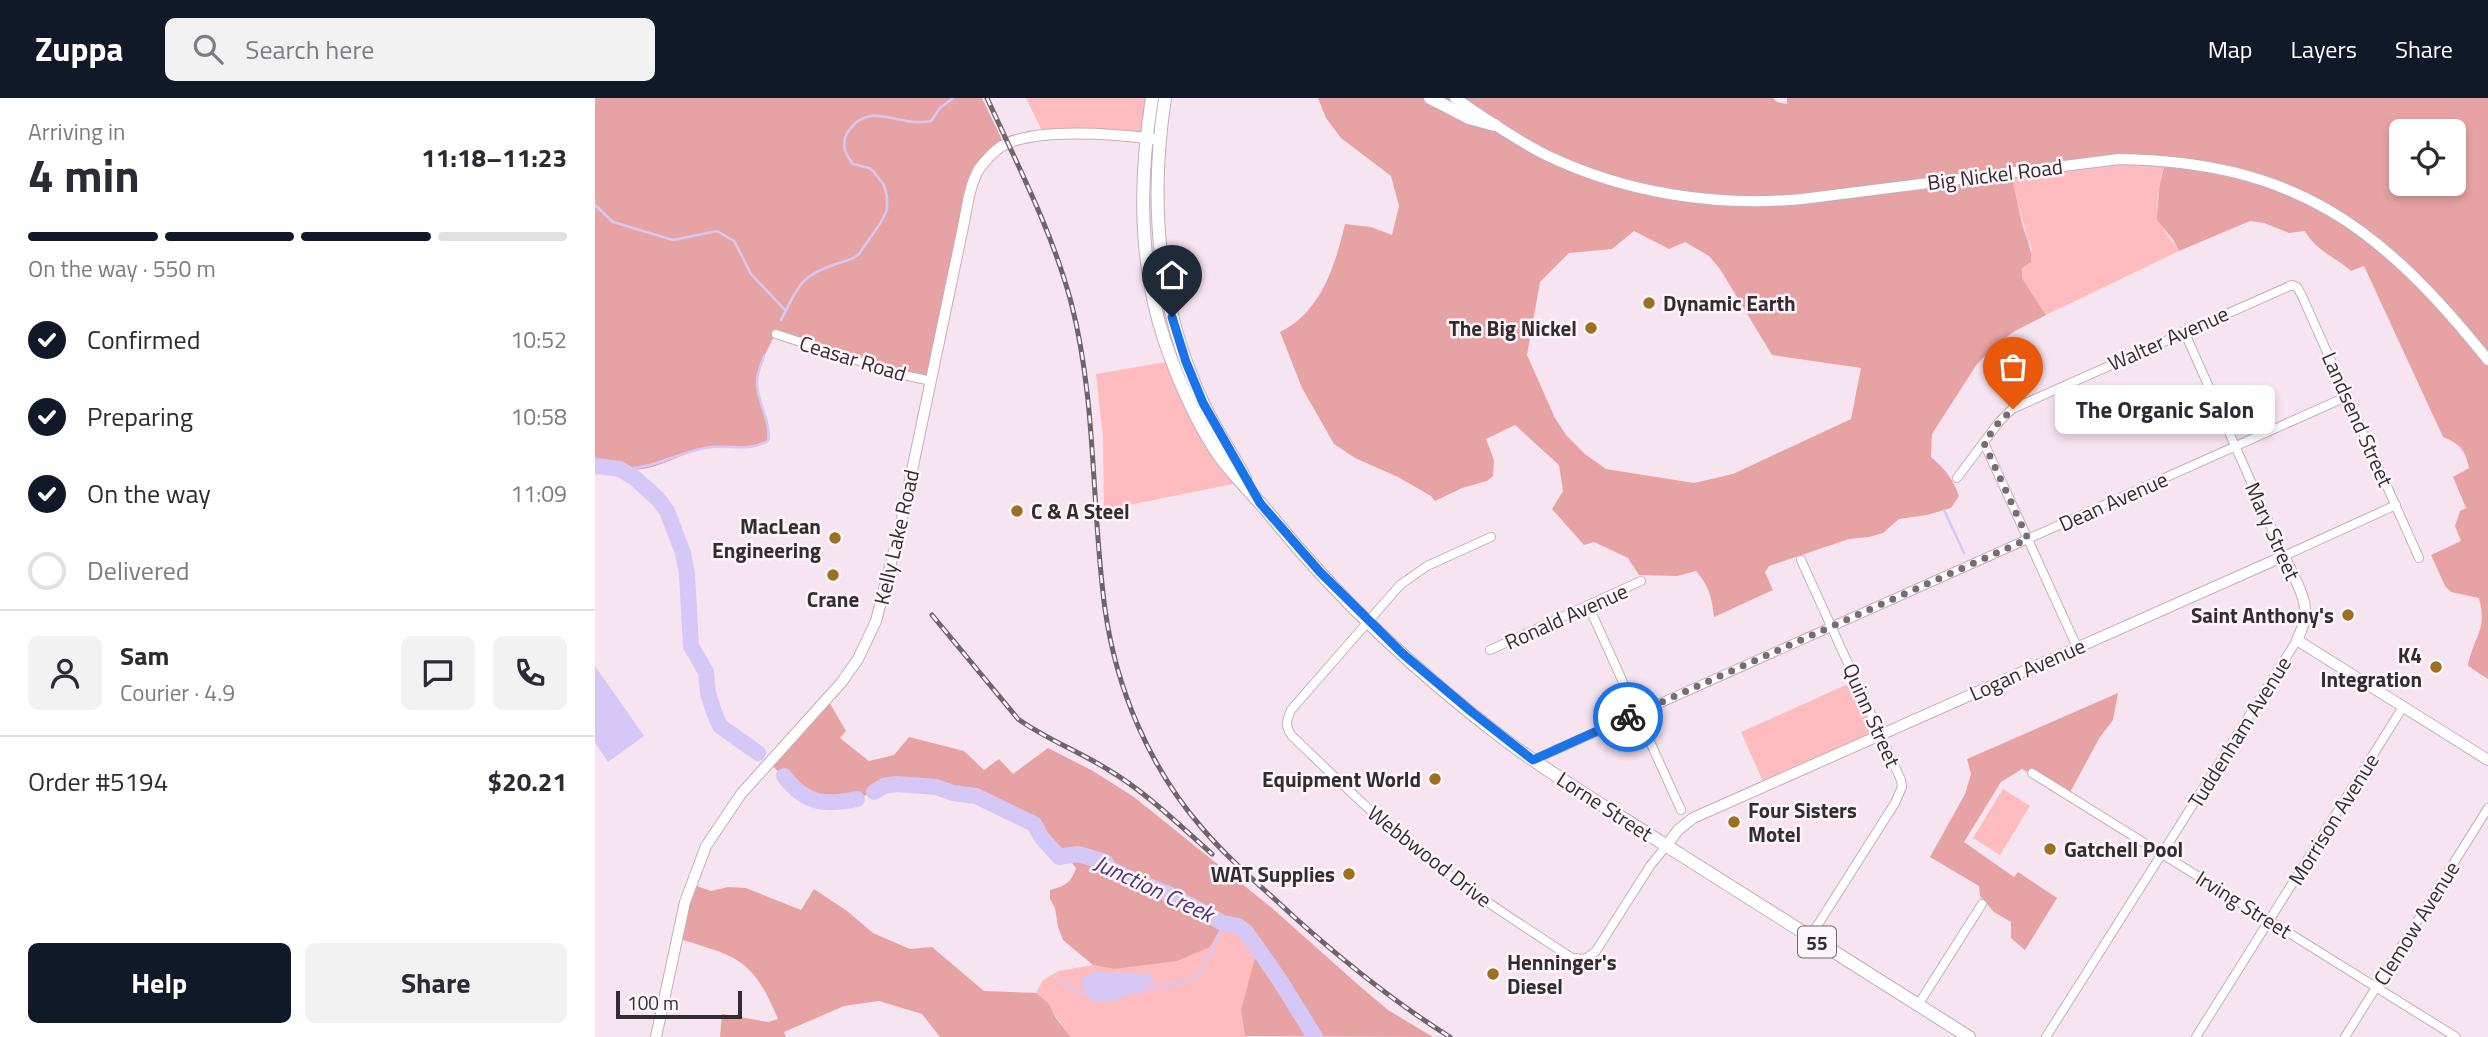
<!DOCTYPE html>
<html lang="en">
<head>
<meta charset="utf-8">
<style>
  :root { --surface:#fff; --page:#f2f2f3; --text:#2b2b33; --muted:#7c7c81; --line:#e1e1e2; --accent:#111827 }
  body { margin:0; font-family:"Titillium Web",sans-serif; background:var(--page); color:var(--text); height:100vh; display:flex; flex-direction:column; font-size:26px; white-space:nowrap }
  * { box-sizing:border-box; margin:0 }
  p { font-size:23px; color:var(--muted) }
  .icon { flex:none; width:38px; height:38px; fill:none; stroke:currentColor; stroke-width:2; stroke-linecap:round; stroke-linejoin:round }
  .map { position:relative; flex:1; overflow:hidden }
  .details { display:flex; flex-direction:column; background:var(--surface); width:595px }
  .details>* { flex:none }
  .tools { position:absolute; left:1794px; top:21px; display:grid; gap:14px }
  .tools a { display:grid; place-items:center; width:77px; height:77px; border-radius:10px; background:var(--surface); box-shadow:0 4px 10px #0003; font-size:35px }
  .scale { position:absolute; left:21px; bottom:18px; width:126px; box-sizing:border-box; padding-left:7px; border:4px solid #332c31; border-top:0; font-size:19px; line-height:24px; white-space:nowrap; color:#332c31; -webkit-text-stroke:5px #fdf5fa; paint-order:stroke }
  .pin { position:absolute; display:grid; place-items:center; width:60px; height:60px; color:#fff; margin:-72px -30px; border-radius:50% 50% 50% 0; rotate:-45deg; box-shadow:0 0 7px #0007 }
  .pin .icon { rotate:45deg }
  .courier { position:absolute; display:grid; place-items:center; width:70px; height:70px; margin:-35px; border:5px solid #1a73e8; border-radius:50%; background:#fff; color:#222; box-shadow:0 2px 9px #0007 }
  .bubble { position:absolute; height:49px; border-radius:10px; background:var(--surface); box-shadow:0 4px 10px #0003; font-size:23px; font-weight:700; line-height:49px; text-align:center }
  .summary em { font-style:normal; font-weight:700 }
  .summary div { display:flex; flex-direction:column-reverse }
  .summary { display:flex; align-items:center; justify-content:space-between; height:119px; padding:0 28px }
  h1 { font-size:46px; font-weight:700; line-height:52px }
  .bar { display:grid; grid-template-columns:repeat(4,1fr); gap:10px 7px; align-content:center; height:84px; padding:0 28px }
  .bar i { height:9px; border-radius:5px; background:var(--line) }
  .bar .active { background:var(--accent) }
  .bar p { grid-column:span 4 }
  .line { display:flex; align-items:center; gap:18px; padding:0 28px; border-top:2px solid var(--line) }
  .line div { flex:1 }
  .round { display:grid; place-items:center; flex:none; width:74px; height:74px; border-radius:10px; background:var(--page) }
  ol { padding:0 28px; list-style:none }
  li { display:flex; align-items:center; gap:21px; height:77px }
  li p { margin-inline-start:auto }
  li .icon { padding:7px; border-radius:50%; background:var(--accent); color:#fff; stroke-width:4 }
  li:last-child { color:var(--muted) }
  li i { width:38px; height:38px; border:4px solid var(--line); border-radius:50% }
  .action { display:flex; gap:14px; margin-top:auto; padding:14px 28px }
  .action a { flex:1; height:80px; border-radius:10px; background:var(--accent); color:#fff; font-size:28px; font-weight:700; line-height:80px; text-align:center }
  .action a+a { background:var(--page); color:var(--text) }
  header { display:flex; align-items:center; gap:42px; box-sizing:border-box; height:98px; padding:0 35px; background:var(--accent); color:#fff }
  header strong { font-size:33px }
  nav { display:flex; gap:38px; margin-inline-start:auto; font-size:24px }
  .search { width:490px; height:63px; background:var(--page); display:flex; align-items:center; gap:18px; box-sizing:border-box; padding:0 24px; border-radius:10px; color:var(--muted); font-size:26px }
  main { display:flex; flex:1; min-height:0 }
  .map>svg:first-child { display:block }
  .green { fill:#ffbcbe }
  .forest { fill:#e7a3a4; fill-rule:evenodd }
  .water { fill:#d5c8f6 }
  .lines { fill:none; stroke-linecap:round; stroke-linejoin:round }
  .stream { stroke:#d5c8f6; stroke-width:2.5 }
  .river { stroke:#d5c8f6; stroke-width:16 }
  .street-casing { stroke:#c1afbb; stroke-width:10 }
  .secondary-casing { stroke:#c1afbb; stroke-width:12 }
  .primary-casing { stroke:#c1afbb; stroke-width:14 }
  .street { stroke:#fff; stroke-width:8 }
  .secondary { stroke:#fff; stroke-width:10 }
  .primary { stroke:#fff; stroke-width:12 }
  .rail-casing { stroke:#6f646b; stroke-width:5 }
  .rail { stroke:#fdf5fa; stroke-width:2.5; stroke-dasharray:8; stroke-linecap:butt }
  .done { stroke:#786c74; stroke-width:7; stroke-dasharray:0 12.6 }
  .route { stroke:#1a73e8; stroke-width:9 }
  .poi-dot { fill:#9d7021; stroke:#fdf5fa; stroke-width:2.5 }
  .labels { text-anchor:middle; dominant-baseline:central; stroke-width:5; stroke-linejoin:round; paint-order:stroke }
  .shield { fill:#fdf5fa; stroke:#70686d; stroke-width:2 }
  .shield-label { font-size:19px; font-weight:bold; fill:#332c31 }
  .street-label { font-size:21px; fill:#332c31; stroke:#fdf5fa }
  .poi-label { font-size:21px; font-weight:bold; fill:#332c31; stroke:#fdf5fa; text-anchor:end }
  .water-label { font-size:23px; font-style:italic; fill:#50377a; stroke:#fdf5fa }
</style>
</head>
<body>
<header>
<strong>Zuppa</strong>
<div class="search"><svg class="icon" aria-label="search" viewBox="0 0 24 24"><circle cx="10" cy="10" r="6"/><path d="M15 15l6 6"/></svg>Search here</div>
<nav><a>Map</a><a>Layers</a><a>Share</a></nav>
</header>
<main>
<section class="details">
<div class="summary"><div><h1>4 min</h1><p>Arriving in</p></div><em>11:18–11:23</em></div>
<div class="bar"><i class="active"></i><i class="active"></i><i class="active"></i><i></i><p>On the way · 550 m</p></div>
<ol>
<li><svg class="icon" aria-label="check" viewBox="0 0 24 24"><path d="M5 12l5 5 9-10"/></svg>Confirmed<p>10:52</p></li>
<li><svg class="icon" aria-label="check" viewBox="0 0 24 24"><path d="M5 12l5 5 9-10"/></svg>Preparing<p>10:58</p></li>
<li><svg class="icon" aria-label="check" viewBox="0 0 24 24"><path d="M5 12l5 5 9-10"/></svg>On the way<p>11:09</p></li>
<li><i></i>Delivered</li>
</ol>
<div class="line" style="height:126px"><a class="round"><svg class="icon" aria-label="person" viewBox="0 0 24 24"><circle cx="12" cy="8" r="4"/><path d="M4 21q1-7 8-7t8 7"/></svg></a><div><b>Sam</b><p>Courier · 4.9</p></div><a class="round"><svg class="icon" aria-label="chat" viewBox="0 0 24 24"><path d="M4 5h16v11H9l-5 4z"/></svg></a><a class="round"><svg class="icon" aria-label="phone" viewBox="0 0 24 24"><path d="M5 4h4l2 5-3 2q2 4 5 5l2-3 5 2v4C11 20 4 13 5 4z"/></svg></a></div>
<div class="line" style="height:91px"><div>Order #5194</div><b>$20.21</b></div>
<div class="action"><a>Help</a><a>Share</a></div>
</section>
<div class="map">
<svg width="1893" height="939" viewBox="0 0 1893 939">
  <rect width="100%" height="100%" fill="#f7e4f1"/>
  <g class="green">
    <polygon points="431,0 556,0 550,41 450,39"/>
    <path d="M1570,63C1564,88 1556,112 1571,135C1575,142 1580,145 1584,153L1451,217L1427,180V170L1437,151C1427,126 1423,100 1414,74L1503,64Z"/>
    <polygon points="577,263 648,384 509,412 508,340 501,276"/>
    <polygon points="1262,582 1286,635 1170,688 1146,634"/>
    <polygon points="1408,691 1435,708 1405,757 1378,740"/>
    <path d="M629,824L643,828L663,849L656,879L650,938L653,939H476C464,924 456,907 441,895L448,882L464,873L498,867L519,871L615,849Z"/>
  </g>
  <g class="forest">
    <path d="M0,0H387L410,48L385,72L336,283L180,237C174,249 165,264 162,278C158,300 178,321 174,343C154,355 137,347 116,350C92,352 72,367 48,371C32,373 16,370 0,367Z"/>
    <path d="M723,0H1178L1182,4L1192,6V0H1893V581L1873,568C1878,539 1893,533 1884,500L1856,494L1850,488L1836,457L1866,443L1860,428L1865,413L1871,410L1858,379L1874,370C1870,351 1865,346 1848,339L1769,168L1756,173C1740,159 1720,152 1710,133L1694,135L1669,125L1655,123L1584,153L1579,143L1562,122L1564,90L1570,64L1558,62L1415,74C1420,91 1423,108 1427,125C1431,139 1437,149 1436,164L1427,170V180L1451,217L1420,233L1403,245L1382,266L1337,336L1336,359C1350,371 1358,381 1364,398L1356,410L1332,417L1304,421L1288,435L1274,439L1254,441L1174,468L1170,474L1178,492L1119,519C1117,500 1114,488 1101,473L1082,478L1044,477L1033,460L999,444L989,447L957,411L968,393L964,367L920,327L891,341L899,362L898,378L892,383L867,390L840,403L836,398L803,379L760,360L739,346L707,290L685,234C726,214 740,168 750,126L776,129L797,137L804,108L796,78L746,40L731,20ZM1806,33H1858V86H1806ZM1039,133L1074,151L1090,144L1114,158L1125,171L1177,257L1266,270L1256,321L1138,376L1099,385L1011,371L990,356L971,337L960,320L932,257L945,184L974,155L1017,151Z"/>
    <polygon points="1523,595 1518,622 1505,639 1473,698 1427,671 1406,684 1369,744 1419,779 1423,774 1462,800 1430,852 1416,840 1416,824 1399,814 1385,798 1384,788 1335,759 1370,696 1376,676 1372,661"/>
    <path d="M233,602L251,633L245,640L274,663L299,657L314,639L369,653L389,672L404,661L418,676L453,650L498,673L539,699L677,810L768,891L793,912L838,939L650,938L646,912L663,849C652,835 646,829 629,824L615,849L582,863L519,871L498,867L468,842L463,829L460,810L455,801V792C470,788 476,785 481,770L472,758H464L447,740L439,726L381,697L358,695L341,689L301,685L289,688L263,701L230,705L210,698L198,689L174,664Z"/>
    <path d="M96,786L116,793L133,789L151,790L206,812L219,791L252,813L278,835L315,851L337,849L389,893L441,895L454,906L461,920L476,939H345L327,916L284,903L249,908L189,934L191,939H125L127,916L173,924L183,921C157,859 142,859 82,840Z"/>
  </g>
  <g class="water">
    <polygon points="0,568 49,638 13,664 0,645"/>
    <path d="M502,874L556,876L560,885L520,903L500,904C492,898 486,891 487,880Z"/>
  </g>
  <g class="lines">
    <g class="stream">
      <polyline points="0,107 18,124 78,142 122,133 139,143 156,176 191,213"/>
      <path d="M186,222C202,192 203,179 238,167C248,163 256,163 264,156L286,124L292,112V99L289,87L279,74L274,70L258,66C250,56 246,47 252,35C275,0 300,30 336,23L345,10L358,0"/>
      <path d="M25,371C61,371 82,354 115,349C136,347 153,354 173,343C176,323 163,306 162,286C161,276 166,267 169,258"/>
      <polyline points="1349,412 1369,455"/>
      <polyline points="466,883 487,896 494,897"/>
      <polyline points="542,894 598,882 610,868 610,862 616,858 628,825"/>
    </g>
    <g class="river">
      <polyline points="0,368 25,371 41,381 63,401 72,413 88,455 92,476 96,548 111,574 113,595 119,614 125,628 163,655"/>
      <path d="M189,678C210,706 230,708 262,701"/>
      <polyline points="279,694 289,688 301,686 341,689 358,695 381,698 439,726 447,740 464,759 483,756 510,764 515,771 529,778 578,798 628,825 643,828 651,834 684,881 720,939"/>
    </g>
    <defs>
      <g id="street">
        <polyline points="1589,233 1689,458 1801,407"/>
        <polyline points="181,236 304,276 336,283"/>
        <polyline points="1389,345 1482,549"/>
        <polyline points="1362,380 1404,324 1417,311 1697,187 1702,189 1707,198 1824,460"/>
        <path d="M896,439L832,468L805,487L696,612C691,623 690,628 697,638C740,679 781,720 828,757C875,794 927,827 977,860L990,861L1001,853L1055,768L1072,747"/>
        <polyline points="1206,462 1306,682 1307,689 1300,705 1215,839"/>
        <polyline points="993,507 1086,712"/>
        <polyline points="895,552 1046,483"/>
        <polyline points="938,662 1753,298"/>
        <polyline points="1437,675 1861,939"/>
        <polyline points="1323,907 1387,806"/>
        <polyline points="1451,939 1702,542"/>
        <polyline points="1601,939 1808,609"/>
        <polyline points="1750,939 1893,710"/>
      </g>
      <g id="secondary">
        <path d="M860,0C890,20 919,41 951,57C1030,95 1120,109 1207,101L1524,61C1701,64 1786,129 1893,262"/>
        <path d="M1072,747L1083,732L1098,720L1689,458C1704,491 1720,507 1702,542L1893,662"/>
        <path d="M61,939L90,804L111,748L146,696L246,585L263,561L281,523L305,430L368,129C372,110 374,88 384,71C390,63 399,53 407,48C440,29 521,36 558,41"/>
      </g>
      <g id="primary">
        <path d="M557,0C544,82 543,164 570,244C583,282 607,338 633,369C647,386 663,402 677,419C745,503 827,579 913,644C968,685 1029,720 1086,757C1182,818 1278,878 1374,939"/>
        <path d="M570,0C554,104 563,209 608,305C620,331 637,355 650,380"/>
        <polyline points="835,0 874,20 900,27"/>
      </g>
    </defs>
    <use href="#street" class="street-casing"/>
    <use href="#secondary" class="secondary-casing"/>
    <use href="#primary" class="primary-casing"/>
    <use href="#street" class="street"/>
    <use href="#secondary" class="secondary"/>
    <use href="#primary" class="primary"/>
    <defs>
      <g id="rail">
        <path d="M392,0C422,66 457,133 476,204C502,304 496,409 510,511C521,590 554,669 607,730C634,762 667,789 698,818C747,862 799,904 855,939"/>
        <path d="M337,517L423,621C451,641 483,653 512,671C551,694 583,726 617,756"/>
      </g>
    </defs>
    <use href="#rail" class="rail-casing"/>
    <use href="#rail" class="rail"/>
  </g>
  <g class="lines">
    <polyline class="done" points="1033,619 1433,441 1389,345 1404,324 1418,311"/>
    <polyline class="route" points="577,219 591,264 608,305 665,405 725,474 808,556 878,615 938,662 1033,619"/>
  </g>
  <g class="poi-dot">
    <circle cx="1054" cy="205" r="7"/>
    <circle cx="996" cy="230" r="7"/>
    <circle cx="422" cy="413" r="7"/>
    <circle cx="240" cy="440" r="7"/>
    <circle cx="238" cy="477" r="7"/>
    <circle cx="1753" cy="517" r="7"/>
    <circle cx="1841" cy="569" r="7"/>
    <circle cx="840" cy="681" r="7"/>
    <circle cx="1139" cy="724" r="7"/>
    <circle cx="1455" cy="751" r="7"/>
    <circle cx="754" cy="776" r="7"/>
    <circle cx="898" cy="876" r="7"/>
  </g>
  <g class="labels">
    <rect class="shield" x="1203" y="828.5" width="38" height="31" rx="5"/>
    <g class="shield-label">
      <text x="1222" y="844">55</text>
    </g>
    <g class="street-label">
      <text transform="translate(1400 76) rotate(-7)">Big Nickel Road</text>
      <text transform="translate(1573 240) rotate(-24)">Walter Avenue</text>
      <text transform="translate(258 260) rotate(17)">Ceasar Road</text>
      <text transform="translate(1763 321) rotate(66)">Landsend Street</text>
      <text transform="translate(1518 403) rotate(-24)">Dean Avenue</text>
      <text transform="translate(1678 433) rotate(66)">Mary Street</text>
      <text transform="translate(301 439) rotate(-77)">Kelly Lake Road</text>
      <text transform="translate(971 518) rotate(-24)">Ronald Avenue</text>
      <text transform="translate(1432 571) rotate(-24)">Logan Avenue</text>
      <text transform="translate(1277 617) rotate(66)">Quinn Street</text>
      <text transform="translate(1644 634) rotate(-58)">Tuddenham Avenue</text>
      <text transform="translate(1010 708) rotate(33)">Lorne Street</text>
      <text transform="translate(1738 721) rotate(-58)">Morrison Avenue</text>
      <text transform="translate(835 758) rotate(38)">Webbwood Drive</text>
      <text transform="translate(1649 806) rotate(32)">Irving Street</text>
      <text transform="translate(1821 825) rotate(-58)">Clemow Avenue</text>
    </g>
    <g class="poi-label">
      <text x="1068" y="205" text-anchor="start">Dynamic Earth</text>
      <text x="982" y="230">The Big Nickel</text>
      <text x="436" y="413" text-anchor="start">C &amp; A Steel</text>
      <text x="226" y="428">MacLean<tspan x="226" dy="24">Engineering</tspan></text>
      <text x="238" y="501" text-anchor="middle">Crane</text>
      <text x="1739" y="517">Saint Anthony's</text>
      <text x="1827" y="557">K4<tspan x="1827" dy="24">Integration</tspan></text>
      <text x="826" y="681">Equipment World</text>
      <text x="1153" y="712" text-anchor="start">Four Sisters<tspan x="1153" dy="24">Motel</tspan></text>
      <text x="1469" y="751" text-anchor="start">Gatchell Pool</text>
      <text x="740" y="776">WAT Supplies</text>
      <text x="912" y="864" text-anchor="start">Henninger's<tspan x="912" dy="24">Diesel</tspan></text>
    </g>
    <g class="water-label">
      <text transform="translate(559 790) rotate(25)">Junction Creek</text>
    </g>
  </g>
</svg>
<div class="tools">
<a><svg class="icon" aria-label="locate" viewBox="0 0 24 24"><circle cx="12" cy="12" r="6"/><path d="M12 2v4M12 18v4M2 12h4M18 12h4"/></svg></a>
</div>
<div class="scale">100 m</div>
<div class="pin" style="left:1418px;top:311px;background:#ea580c"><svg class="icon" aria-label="bag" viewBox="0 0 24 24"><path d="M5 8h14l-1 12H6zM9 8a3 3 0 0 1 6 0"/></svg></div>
<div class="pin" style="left:577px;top:219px;background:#1f2937"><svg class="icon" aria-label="home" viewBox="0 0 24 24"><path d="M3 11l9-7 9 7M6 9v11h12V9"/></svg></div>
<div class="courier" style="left:1033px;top:619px"><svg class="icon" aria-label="bike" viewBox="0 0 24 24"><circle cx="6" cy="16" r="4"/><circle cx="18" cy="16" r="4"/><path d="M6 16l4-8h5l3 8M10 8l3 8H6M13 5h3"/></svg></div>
<div class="bubble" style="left:1460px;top:287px;width:220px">The Organic Salon</div>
</div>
</main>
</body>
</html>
